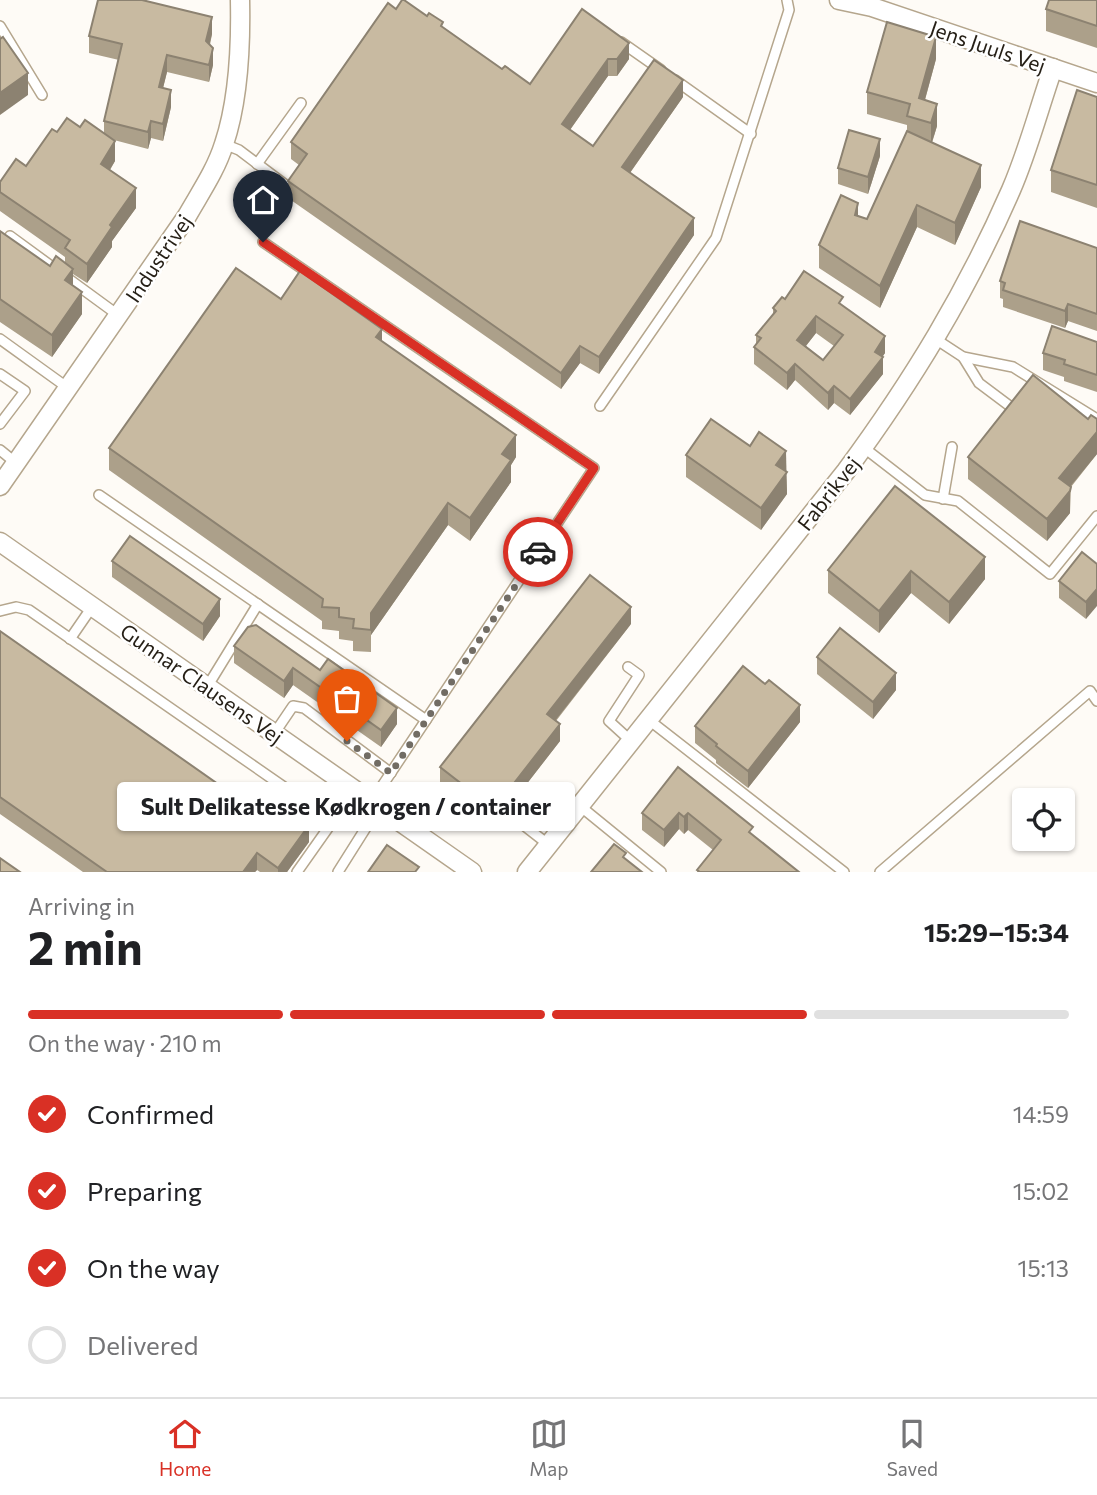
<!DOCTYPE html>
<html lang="en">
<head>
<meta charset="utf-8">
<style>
  :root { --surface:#fff; --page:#f6f6f6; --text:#202124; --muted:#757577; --line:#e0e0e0; --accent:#d93025 }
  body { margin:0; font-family:Commissioner,sans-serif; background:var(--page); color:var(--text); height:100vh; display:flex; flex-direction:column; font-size:26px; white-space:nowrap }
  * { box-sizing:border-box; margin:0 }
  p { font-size:23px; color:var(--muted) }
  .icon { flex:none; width:38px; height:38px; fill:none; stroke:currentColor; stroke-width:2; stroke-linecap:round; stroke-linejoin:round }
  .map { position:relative; height:872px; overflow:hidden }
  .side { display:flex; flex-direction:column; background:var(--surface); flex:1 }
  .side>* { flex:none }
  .tools { position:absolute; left:1012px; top:788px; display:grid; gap:14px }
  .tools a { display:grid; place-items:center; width:63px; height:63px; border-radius:7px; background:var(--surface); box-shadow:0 2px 5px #0004; font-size:35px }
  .pin { position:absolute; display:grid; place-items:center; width:60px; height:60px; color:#fff; margin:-72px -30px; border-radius:50% 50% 50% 0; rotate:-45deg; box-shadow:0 0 7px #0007 }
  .pin .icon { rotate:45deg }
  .courier { position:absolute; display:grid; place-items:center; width:70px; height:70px; margin:-35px; border:5px solid #d93025; border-radius:50%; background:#fff; color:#222; box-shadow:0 2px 9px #0007 }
  .bubble { position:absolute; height:49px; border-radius:7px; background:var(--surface); box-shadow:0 2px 5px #0004; font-size:23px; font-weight:700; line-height:49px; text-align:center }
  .head em { font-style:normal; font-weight:700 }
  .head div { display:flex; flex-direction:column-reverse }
  .head { display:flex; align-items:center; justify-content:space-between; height:119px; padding:0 28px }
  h1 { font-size:46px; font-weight:700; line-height:52px }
  .bar { display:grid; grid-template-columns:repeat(4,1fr); gap:10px 7px; align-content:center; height:84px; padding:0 28px }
  .bar i { height:9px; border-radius:5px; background:var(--line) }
  .bar .active { background:var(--accent) }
  .bar p { grid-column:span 4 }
  ol { padding:0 28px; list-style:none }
  li { display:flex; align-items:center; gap:21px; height:77px }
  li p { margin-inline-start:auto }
  li .icon { padding:7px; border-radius:50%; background:var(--accent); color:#fff; stroke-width:4 }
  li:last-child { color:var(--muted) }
  li i { width:38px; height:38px; border:4px solid var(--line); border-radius:50% }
  .tabs { display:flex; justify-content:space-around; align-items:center; height:98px; border-top:2px solid var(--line); background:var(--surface); font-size:19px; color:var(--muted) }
  .tabs a { display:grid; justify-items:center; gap:4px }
  .tabs .active { color:var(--accent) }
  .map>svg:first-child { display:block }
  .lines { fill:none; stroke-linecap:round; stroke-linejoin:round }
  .lane-casing { stroke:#b5a68d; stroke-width:12 }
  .street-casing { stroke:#b5a68d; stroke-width:21 }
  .lane { stroke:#fff; stroke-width:9 }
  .street { stroke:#fff; stroke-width:18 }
  .wall { fill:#aca08a; fill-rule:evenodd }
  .shaded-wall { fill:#8c8271 }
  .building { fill:#c8baa1; stroke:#8c8271; stroke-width:2; fill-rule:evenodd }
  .done { stroke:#716c64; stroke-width:7; stroke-dasharray:0 12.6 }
  .route { stroke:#d93025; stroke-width:9 }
  .labels { text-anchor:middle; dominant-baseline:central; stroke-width:5; stroke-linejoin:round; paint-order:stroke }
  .street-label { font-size:21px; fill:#251f16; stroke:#fff }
</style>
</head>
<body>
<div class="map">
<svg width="1097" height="872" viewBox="0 0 1097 872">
  <rect width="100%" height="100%" fill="#fefbf6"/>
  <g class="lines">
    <defs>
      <g id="lane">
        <polyline points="0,26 42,95"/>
        <polyline points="621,42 661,70"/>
        <polyline points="675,80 751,134"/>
        <polyline points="224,144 239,150 287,186"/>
        <polyline points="257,164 301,103"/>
        <polyline points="10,236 118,315"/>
        <polyline points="263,242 594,468 372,801"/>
        <polyline points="0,339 68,388"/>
        <polyline points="937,340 963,357 1013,367 1097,419"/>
        <polyline points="963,357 979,383 1015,410"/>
        <polyline points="0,374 25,391 0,424"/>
        <polyline points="600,406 716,238 789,10 787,0"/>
        <polyline points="863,447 925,495 958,501 1050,574 1097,516"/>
        <polyline points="0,450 16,463"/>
        <polyline points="99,495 426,720"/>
        <polyline points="943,499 952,447"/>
        <polyline points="0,611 16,607 29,610 333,821 297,872"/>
        <polyline points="70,639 92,607"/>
        <polyline points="628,667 639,675 609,721 632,742"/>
        <polyline points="207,687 258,604"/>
        <polyline points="649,720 844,872"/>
        <polyline points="274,734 293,706 304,708 391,773"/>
        <polyline points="580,806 661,872"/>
        <polyline points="325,816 348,784"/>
        <polyline points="517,820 549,845"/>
        <polyline points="338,872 379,807"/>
        <polyline points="880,872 1090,691 1097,701"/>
      </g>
      <g id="street">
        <polyline points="839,0 872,7 1097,83"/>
        <path d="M0,486L187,216C200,193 216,170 224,144C239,99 241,47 240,0"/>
        <polyline points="0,542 472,872"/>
        <path d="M527,872L846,471C913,380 966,293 1011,190C1028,151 1039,108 1053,68"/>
      </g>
    </defs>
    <use href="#lane" class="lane-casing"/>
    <use href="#street" class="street-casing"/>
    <use href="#lane" class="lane"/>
    <use href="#street" class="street"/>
  </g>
  <g class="wall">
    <polygon points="1097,0 1097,48 1046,31 1046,9"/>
    <polygon points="396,9 443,27 502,69 530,84 582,9 629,59 617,76 608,76 570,130 593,146 683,97 630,173 694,235 599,374 580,363 561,389 288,198 288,181 299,165 291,159 291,142"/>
    <polygon points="212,34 210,45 213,65 209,82 167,72 163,88 171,107 163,141 151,138 148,149 114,140 115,161 110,170 136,208 112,241 112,247 87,283 73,274 73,286 82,314 52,357 0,322 0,231 50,266 65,262 65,257 0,211 0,182 26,166 57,132 80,127 104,133 104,121 119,60 89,53 89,36"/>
    <polygon points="936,59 925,100 937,126 932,143 981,187 955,245 917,227 880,308 819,268 819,245 858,216 867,219 907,131 907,125 867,114 867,92"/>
    <polygon points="1097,97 1097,208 1051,192 1051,170"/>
    <polygon points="880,156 868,194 838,184 838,168"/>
    <polygon points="1097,248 1097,331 1068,321 1065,328 1003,307 1003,299 1000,298 1000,281"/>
    <polygon points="281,299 382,341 516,457 511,465 511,482 470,541 448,525 371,635 371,652 353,651 353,641 339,639 339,631 322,629 322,621 109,470 109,448"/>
    <path d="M785,299L843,306L885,353L882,357L883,374L850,415L834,403L828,410L795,380L787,390L754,364V347L756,344V335L773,315V308ZM816,333L834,346L823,360L806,346Z"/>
    <polygon points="1097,342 1097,392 1064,381 1064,377 1043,370 1043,353"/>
    <polygon points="1088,419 1097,419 1097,454 1071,487 1070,513 1047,541 968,479 968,457"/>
    <polygon points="686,455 786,472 787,494 761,530 686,477"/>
    <polygon points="895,486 985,579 949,624 911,593 879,633 828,593 828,570"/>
    <polygon points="112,561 220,616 203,641 112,577"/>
    <polygon points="1097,564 1086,619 1059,598 1059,581"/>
    <polygon points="631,624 556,721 560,741 494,826 440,784 440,767"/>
    <polygon points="0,631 265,817 309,842 287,872 260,872 257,870 255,872 83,872 0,814"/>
    <polygon points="234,646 320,670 397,724 381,747 293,685 284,698 234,663"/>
    <polygon points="817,657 896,690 873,719 817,674"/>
    <polygon points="800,722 748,788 716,763 716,760 695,743 695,726"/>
    <polygon points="678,767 753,836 799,872 697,872 697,870 713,850 688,830 684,834 679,829 664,847 642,830 642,813"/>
  </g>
  <g class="shaded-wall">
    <polygon points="212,17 212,34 206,58 206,41"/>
    <polygon points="936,37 936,59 919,121 919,98"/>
    <polygon points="629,43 629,59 617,76 617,59"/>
    <polygon points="213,48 213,65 209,82 209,65"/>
    <polygon points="167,55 167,72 159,104 159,87"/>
    <polygon points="608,59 608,76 562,141 562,124"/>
    <polygon points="28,73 28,95 0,115 0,93"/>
    <polygon points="683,80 683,97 622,184 622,167"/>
    <polygon points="171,90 171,107 163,141 163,124"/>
    <polygon points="937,104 937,126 931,145 931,123"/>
    <polygon points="151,121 151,138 148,149 148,132"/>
    <polygon points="880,139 880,156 868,194 868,177"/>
    <polygon points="115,141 115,161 101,184 101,164"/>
    <polygon points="981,165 981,187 955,245 955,223"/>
    <polygon points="136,188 136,208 112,241 112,247 87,283 87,264 110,225"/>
    <polygon points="858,203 858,225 855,215"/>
    <polygon points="917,205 917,227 880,308 880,286"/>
    <polygon points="694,218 694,235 599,374 599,357"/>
    <polygon points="73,269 73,291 65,280"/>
    <polygon points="82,292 82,314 52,357 52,335"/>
    <polygon points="1068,304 1068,321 1065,328 1065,311"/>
    <polygon points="816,316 816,333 797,357 797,340"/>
    <polygon points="382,329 382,351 376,337"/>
    <polygon points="885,336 885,353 881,359 883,357 883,374 850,415 850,399 875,352"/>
    <polygon points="580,346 580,363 561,389 561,373"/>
    <polygon points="795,364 795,380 787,390 787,373"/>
    <polygon points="834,386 834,403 828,410 828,393"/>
    <polygon points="1097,432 1097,454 1059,500 1059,478"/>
    <polygon points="516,435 516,457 511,465 511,482 470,541 470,518 502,454"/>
    <polygon points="786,451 787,494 761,530 761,508 776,465"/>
    <polygon points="1070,491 1070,513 1047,541 1047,519"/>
    <polygon points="448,503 448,525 371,635 371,613"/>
    <polygon points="985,557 985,579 949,624 949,602"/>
    <polygon points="911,571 911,593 879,633 879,611"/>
    <polygon points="1097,589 1097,606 1086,619 1086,602"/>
    <polygon points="220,599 220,616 203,641 203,624"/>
    <polygon points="631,607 631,624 547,731 547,714"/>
    <polygon points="293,668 293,685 284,698 284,681"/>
    <polygon points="896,673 896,690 873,719 873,702"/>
    <polygon points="800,705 800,722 748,788 748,771"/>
    <polygon points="397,708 397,724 381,747 381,730"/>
    <polygon points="560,724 560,741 494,826 494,809"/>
    <polygon points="679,813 679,829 664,847 664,830"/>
    <polygon points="688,813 688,830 684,834 684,817"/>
    <polygon points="309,825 309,842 287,872 278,872 278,868"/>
    <polygon points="257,853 257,870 255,872 243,872"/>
  </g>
  <g class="building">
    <polygon points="98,0 142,0 212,17 206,41 213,48 209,65 167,55 159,87 171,90 163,124 151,121 148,132 104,121 122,44 89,36"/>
    <polygon points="402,0 404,0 427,16 429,13 443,22 441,26 502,69 505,66 530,84 582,9 629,43 617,59 608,59 562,124 593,146 654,60 683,80 622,167 694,218 599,357 580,346 561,373 288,181 307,154 291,142 388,3 396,9"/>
    <polygon points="1049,0 1097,0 1097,26 1046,9"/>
    <polygon points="887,22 936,37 919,98 937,104 931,123 907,116 910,104 867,92"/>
    <polygon points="3,37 28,73 0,93 0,39"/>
    <polygon points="1077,90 1097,97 1097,185 1051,170"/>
    <polygon points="67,118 80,127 85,120 115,141 101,164 136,188 110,225 112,227 87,264 65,248 70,240 0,192 0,182 16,159 26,166 52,129 57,132"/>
    <polygon points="849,130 880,139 868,177 838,168"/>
    <polygon points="907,131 981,165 955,223 917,205 880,286 819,245 841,195 858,203 855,215 867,219"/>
    <polygon points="1020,221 1097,248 1097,314 1068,304 1065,311 1003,290 1005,283 1000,281"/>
    <polygon points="0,231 50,266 56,256 73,269 65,280 82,292 52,335 0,299"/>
    <polygon points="236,268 281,299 300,271 382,329 376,337 516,435 502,454 511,460 470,518 448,503 371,613 371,630 353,628 354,619 339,617 339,608 322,607 323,599 109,448"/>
    <path d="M804,271L843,297L839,303L885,336L875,352L883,357L850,399L834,386L828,393L795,364L787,373L754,347L761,338L756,335L776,311L773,308L782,297L785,299ZM816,316L843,335L823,360L797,340Z"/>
    <polygon points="1052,326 1097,342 1097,375 1064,364 1065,360 1043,353"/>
    <polygon points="1033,375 1088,419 1091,415 1097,419 1097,432 1059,478 1071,487 1070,491 1047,519 968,457"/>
    <polygon points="711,419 750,446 759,432 786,451 776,465 787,472 761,508 686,455"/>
    <polygon points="895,486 985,557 949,602 911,571 879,611 828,570"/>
    <polygon points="130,536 220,599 203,624 112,561"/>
    <polygon points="1082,552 1097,564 1097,589 1086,602 1059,581"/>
    <polygon points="590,575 631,607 547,714 560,724 494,809 440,767"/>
    <polygon points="256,625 320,670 328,659 397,708 381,730 293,668 284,681 234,646 248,627"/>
    <polygon points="840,628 896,673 873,702 817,657"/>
    <polygon points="0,631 265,817 275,802 309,825 278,868 257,853 243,872 107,872 0,797"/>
    <polygon points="743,666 765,684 769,680 800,705 748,771 716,746 717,744 695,726"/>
    <polygon points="678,767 753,827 749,832 799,872 700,872 697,870 721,840 688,813 684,817 679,813 664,830 642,813"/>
    <polygon points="614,844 626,853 623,857 642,872 591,872"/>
    <polygon points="387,845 419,867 415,872 368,872"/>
    <polygon points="0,858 20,872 0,872"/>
  </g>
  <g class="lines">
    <polyline class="done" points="347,741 391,773 538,552"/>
    <polyline class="route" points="263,242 594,468 538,552"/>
  </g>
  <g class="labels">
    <g class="street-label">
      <text transform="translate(988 46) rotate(19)">Jens Juuls Vej</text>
      <text transform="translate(158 258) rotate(-56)">Industrivej</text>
      <text transform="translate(828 493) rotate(-52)">Fabrikvej</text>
      <text transform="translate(202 683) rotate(35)">Gunnar Clausens Vej</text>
    </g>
  </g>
</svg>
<div class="tools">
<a><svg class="icon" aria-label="locate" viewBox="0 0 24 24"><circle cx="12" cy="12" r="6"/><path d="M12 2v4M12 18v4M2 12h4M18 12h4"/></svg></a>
</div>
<div class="pin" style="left:347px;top:741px;background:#ea580c"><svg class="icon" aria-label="bag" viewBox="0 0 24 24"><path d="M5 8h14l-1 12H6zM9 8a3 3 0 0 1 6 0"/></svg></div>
<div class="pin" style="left:263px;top:242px;background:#1f2937"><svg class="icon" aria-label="home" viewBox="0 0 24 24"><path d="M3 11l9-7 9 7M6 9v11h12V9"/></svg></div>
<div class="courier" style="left:538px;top:552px"><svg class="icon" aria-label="car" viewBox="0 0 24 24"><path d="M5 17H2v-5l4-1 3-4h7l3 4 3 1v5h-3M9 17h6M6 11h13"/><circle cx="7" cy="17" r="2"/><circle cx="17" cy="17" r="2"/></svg></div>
<div class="bubble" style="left:117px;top:782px;width:458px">Sult Delikatesse Kødkrogen / container</div>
</div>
<section class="side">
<div class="head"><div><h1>2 min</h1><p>Arriving in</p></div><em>15:29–15:34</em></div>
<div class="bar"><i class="active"></i><i class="active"></i><i class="active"></i><i></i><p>On the way · 210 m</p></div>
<ol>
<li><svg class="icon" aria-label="check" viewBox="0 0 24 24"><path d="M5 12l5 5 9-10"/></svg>Confirmed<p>14:59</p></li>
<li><svg class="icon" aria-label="check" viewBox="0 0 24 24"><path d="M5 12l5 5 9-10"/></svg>Preparing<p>15:02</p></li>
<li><svg class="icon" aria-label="check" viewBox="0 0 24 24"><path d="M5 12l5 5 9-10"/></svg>On the way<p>15:13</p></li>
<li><i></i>Delivered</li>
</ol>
</section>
<nav class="tabs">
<a class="active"><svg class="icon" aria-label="home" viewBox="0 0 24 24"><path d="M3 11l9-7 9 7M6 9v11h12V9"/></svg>Home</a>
<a><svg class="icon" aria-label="map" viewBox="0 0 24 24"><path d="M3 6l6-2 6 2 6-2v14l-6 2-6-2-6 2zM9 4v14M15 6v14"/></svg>Map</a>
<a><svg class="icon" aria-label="saved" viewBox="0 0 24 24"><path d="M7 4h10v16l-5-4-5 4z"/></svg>Saved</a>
</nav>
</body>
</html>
